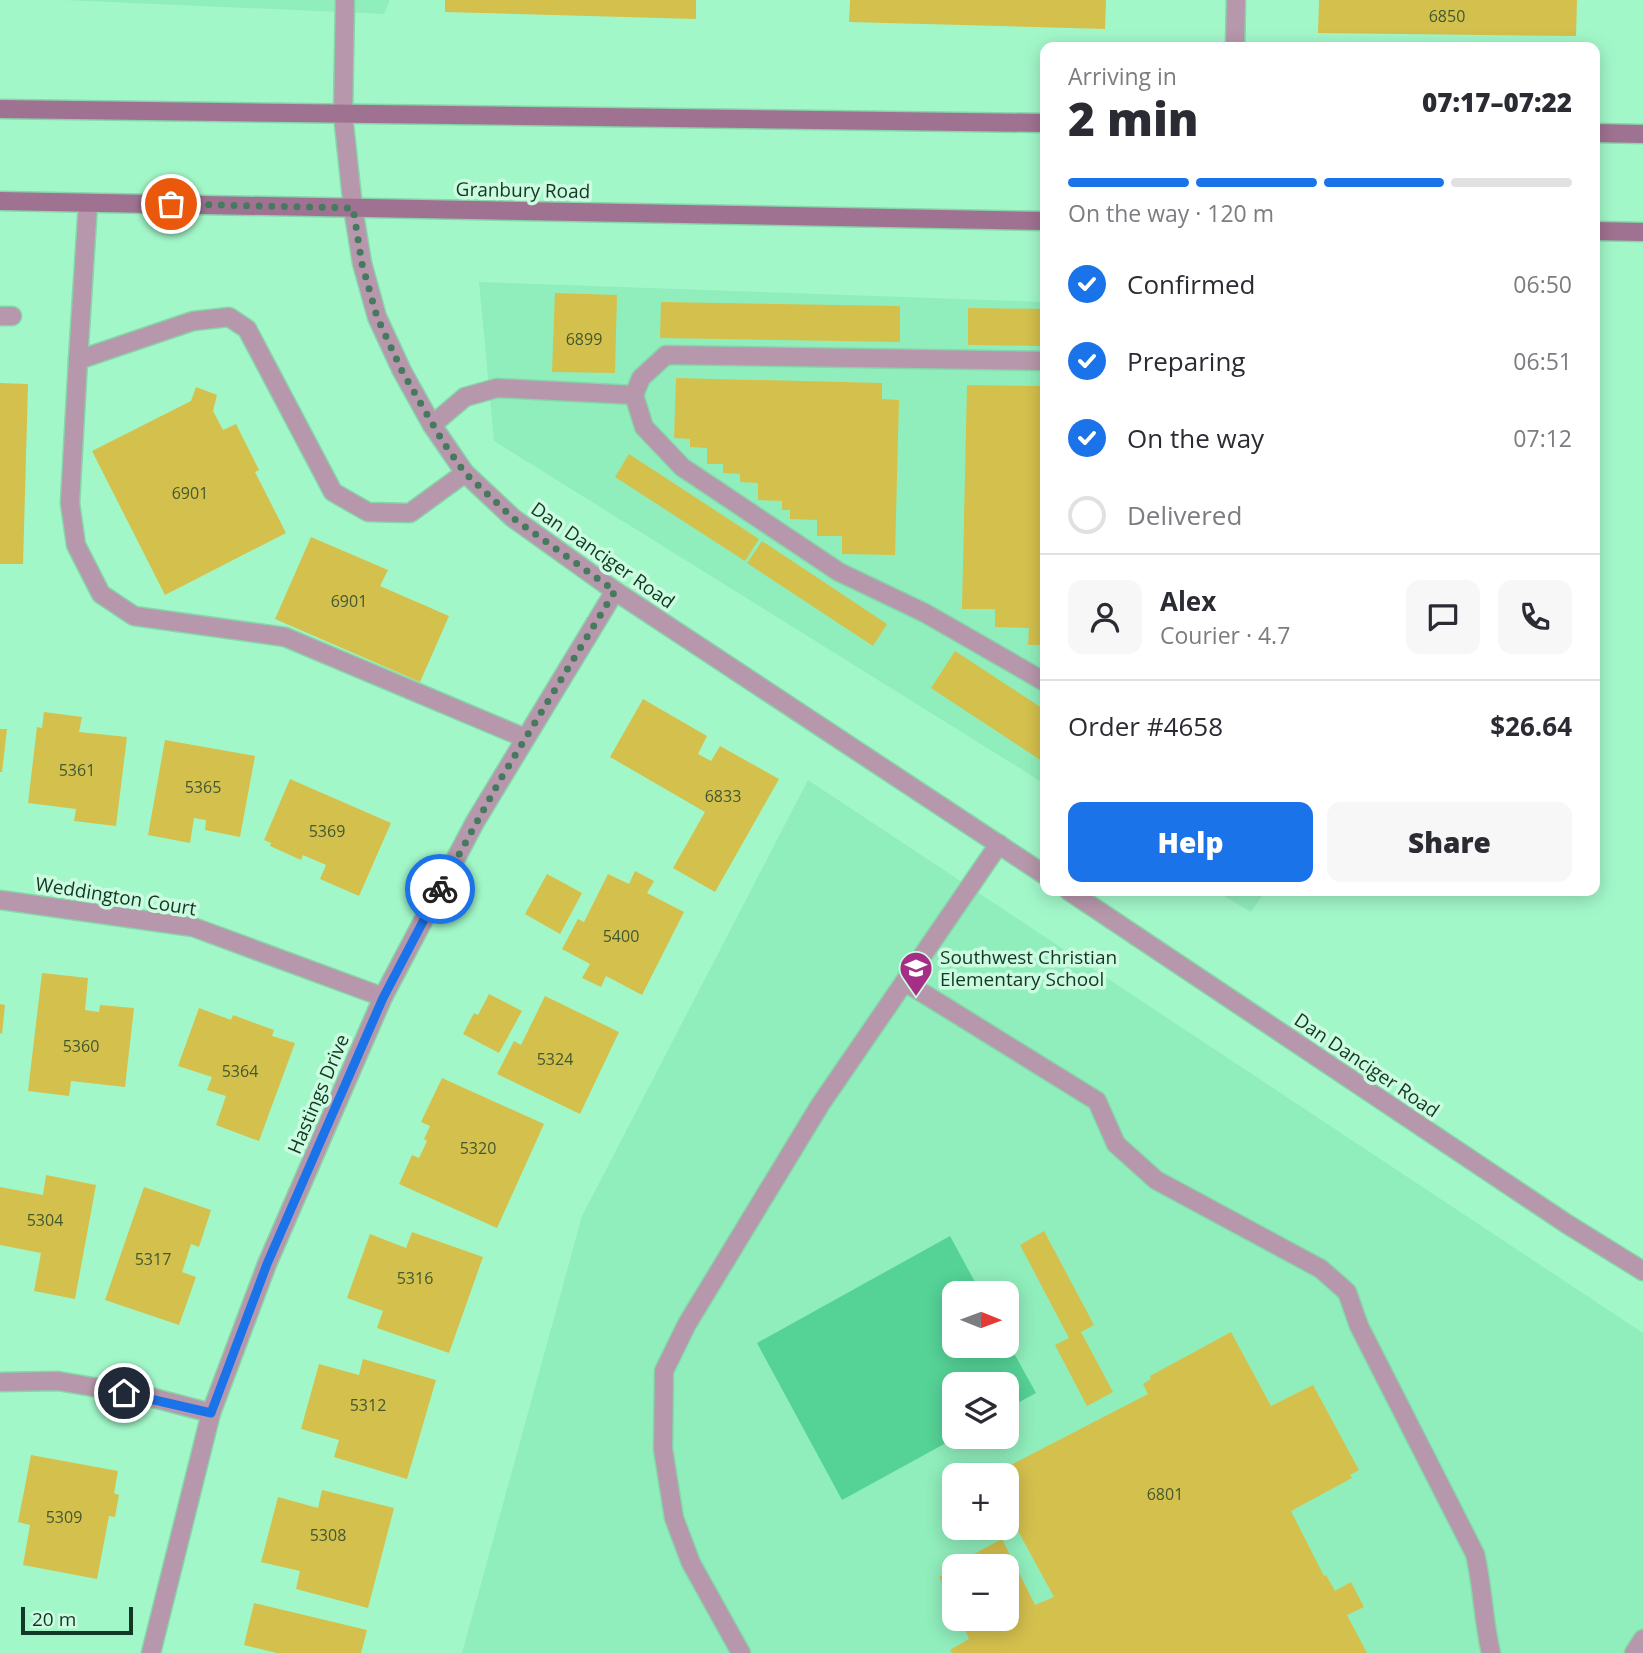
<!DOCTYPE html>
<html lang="en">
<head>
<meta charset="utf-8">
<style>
  :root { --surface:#fff; --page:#f7f7f7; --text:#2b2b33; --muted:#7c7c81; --line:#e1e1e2; --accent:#1a73e8 }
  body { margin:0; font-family:"Open Sans",sans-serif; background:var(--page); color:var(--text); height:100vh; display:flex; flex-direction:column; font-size:26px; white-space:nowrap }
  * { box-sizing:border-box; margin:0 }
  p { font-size:23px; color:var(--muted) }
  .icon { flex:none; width:38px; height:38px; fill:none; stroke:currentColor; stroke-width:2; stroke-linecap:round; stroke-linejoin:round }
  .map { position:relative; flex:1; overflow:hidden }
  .drawer { position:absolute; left:1040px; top:42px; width:560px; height:854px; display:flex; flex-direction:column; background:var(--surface); border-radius:14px; box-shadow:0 4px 18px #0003 }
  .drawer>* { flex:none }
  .needle { width:46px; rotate:91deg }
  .tools { position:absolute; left:942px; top:1281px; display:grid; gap:14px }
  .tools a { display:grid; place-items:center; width:77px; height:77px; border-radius:14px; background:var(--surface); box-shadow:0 4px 18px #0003; font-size:35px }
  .scale { position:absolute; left:21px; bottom:18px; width:112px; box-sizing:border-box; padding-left:7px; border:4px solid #133725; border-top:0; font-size:19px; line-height:24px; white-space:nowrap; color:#133725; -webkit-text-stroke:5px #cbfce0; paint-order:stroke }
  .pin { position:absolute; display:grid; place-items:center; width:60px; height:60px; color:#fff; margin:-30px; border:4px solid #fff; border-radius:50%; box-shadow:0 2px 7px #0007 }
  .courier { position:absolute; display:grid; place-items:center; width:70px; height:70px; margin:-35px; border:5px solid #1a73e8; border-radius:50%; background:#fff; color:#222; box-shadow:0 2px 9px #0007 }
  .headline em { font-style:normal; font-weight:800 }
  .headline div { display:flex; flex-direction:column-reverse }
  .headline { display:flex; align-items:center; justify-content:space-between; height:119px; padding:0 28px }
  h1 { font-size:46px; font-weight:800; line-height:52px }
  .bar { display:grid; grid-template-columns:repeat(4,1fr); gap:10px 7px; align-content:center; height:84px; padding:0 28px }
  .bar i { height:9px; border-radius:5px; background:var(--line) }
  .bar .on { background:var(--accent) }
  .bar p { grid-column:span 4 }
  .line { display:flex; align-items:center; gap:18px; padding:0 28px; border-top:2px solid var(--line) }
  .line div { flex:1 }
  .round { display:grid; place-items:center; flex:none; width:74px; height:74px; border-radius:14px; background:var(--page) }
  ol { padding:0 28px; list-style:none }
  li { display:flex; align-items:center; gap:21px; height:77px }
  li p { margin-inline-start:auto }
  li .icon { padding:7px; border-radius:50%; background:var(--accent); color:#fff; stroke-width:4 }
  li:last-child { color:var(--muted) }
  li i { width:38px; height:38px; border:4px solid var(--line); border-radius:50% }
  .primary-button { display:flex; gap:14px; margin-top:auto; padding:14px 28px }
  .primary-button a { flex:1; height:80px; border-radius:14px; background:var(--accent); color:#fff; font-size:28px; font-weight:800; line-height:80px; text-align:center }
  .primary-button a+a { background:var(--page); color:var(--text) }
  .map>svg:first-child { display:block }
  .built { fill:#90eebc; fill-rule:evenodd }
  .green { fill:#55d397 }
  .building { fill:#d4c04d }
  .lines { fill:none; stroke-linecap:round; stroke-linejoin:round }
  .lane-casing { stroke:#88d4ab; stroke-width:21 }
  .street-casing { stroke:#88d4ab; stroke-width:21 }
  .secondary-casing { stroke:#88d4ab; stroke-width:21 }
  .lane { stroke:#b797ab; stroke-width:18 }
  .street { stroke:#b797ab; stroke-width:18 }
  .secondary { stroke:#a07291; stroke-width:18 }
  .done { stroke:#457a5e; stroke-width:7; stroke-dasharray:0 12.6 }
  .route { stroke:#1a73e8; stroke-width:9 }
  .labels { text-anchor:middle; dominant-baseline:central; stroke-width:7; stroke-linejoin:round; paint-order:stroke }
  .number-label { font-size:16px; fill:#43592f }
  .street-label { font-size:19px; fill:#133725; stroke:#cbfce0 }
  .poi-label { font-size:19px; fill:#133725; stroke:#cbfce0; text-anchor:start }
</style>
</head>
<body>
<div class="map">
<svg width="1643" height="1653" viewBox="0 0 1643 1653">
  <rect width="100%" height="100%" fill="#a2f7c9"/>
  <g class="built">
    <polygon points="63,0 390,0 384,14"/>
    <polygon points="479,282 1045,302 1045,784 494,441"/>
    <path d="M808,780L1643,1333V1653H462L582,1216ZM954,1293H1006V1346H954ZM954,1384H1006V1437H954ZM954,1475H1006V1528H954ZM954,1566H1006V1619H954Z"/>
    <polygon points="1216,891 1265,891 1251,912"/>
  </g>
  <polygon class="green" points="950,1236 981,1293 954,1293 954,1346 1006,1346 1006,1339 1036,1393 1006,1409 1006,1384 954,1384 954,1437 957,1437 842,1500 757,1343"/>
  <g class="building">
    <polygon points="445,0 696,0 696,19 445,12"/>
    <polygon points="850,0 1106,0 1105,29 849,22"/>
    <polygon points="1319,0 1577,0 1576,36 1318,33"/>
    <polygon points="555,293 617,295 615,373 552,372"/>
    <polygon points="661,302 900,306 900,342 660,338"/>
    <polygon points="968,308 1045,309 1045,346 968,345"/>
    <polygon points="676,378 882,383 882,399 899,400 895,555 842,554 842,536 817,536 817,520 790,519 790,510 782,510 782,501 758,500 758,483 740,482 740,474 723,473 723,464 707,464 707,448 690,447 690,439 674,438"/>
    <polygon points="0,383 28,384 23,564 0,564"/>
    <polygon points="967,385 1045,386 1045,645 1028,645 1029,628 995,627 995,609 962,609"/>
    <polygon points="196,387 217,395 213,411 223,430 236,424 259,470 255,472 286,533 165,595 92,451 191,401"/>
    <polygon points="629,454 759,539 745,561 615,477"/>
    <polygon points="311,537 388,570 380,586 449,616 420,682 275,619"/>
    <polygon points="762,541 887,624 873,646 747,563"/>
    <polygon points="955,651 1045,710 1045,763 931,688"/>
    <polygon points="643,699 707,736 698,754 711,761 720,746 779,779 715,892 673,868 705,812 610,757"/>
    <polygon points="44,712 82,717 79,732 127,737 116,826 74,821 76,809 28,803 37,727 42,728"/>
    <polygon points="0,729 7,729 2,772 0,772"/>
    <polygon points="165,740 255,756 240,837 205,830 206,820 194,818 190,843 148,835"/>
    <polygon points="290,779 391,823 359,896 320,879 326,865 303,855 301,860 270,846 271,843 264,840"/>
    <polygon points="635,871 654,881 647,893 684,912 642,995 606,976 601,987 582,978 590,964 562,949 578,919 584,922 608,874 629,884"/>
    <polygon points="547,874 582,893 560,934 525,914"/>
    <polygon points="42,973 88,978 85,1010 99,1012 100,1005 134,1008 125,1087 71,1081 69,1096 28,1091"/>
    <polygon points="489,994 522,1011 499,1053 463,1034 474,1013 478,1015"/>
    <polygon points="545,996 619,1032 580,1114 497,1074 514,1041 521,1045"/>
    <polygon points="0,1004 5,1005 2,1034 0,1033"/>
    <polygon points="199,1008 231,1020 233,1015 274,1030 272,1036 295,1043 259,1141 216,1125 226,1096 207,1090 212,1077 178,1066"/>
    <polygon points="442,1078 544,1124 497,1228 399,1184 412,1155 419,1158 427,1141 424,1139 430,1126 421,1122"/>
    <polygon points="46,1175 96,1185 75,1299 34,1291 41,1253 0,1245 0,1187 43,1195"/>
    <polygon points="144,1187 211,1210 199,1247 191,1244 182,1272 196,1277 179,1325 105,1300"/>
    <polygon points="1044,1231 1094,1325 1081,1332 1113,1392 1087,1406 1055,1345 1069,1338 1020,1245"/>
    <polygon points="412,1232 483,1257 449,1353 377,1328 383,1311 347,1298 370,1234 406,1248"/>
    <polygon points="1231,1332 1271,1406 1313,1385 1359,1470 1350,1475 1352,1478 1291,1511 1324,1576 1326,1575 1335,1591 1351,1582 1364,1607 1347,1615 1367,1653 952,1653 950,1650 969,1639 960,1619 1006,1619 1006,1566 954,1566 954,1607 939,1577 948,1572 946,1569 1002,1539 1035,1605 1054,1597 1006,1509 1006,1475 999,1475 997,1472 1148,1394 1143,1384 1151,1379 1150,1376"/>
    <polygon points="363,1359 436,1380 407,1479 334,1457 339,1440 301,1429 319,1364 359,1375"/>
    <polygon points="31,1455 118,1471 114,1493 119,1495 115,1517 109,1516 97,1579 23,1565 30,1525 18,1522"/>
    <polygon points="322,1490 394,1508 368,1608 296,1589 300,1571 261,1562 278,1497 318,1508"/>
    <polygon points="254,1603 367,1630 361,1653 277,1653 244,1645"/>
  </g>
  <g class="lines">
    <defs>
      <g id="lane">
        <polyline points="1235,47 1236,0"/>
        <polyline points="343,115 345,0"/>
        <polyline points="88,203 78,360 193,321 229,317 247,329 333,492 368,512 410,513 465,473"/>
        <polyline points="0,316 12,316"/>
        <polyline points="78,360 70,503 76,545 101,594 134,616 285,637 525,738"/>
        <polyline points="1045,361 666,355 641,378 634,395 644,427 682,467 839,572 925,613 1045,682"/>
        <polyline points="432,425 465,397 497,388 634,395"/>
        <path d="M905,982L1097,1101L1116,1144L1156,1180L1321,1269L1347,1292L1359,1326L1475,1554C1483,1587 1483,1620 1491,1653"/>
        <polyline points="741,1653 691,1563 674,1518 663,1449 664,1371 687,1324 820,1105 999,844"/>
        <polyline points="1634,1653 1643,1639"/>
      </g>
      <g id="street">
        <polyline points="343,115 353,208 362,263 377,317 402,371 432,425 465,473 513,518 615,591 1045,875"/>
        <polyline points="1069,891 1567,1224 1643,1271"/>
        <polyline points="0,900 193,927 383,997"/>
        <polyline points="0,1382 58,1381 146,1396 211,1413"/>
        <polyline points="151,1653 211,1413 267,1264 383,997 475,822 615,591"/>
      </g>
      <g id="secondary">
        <polyline points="0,109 1045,123"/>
        <polyline points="1594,133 1643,134"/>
        <polyline points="0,201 1045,221"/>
        <polyline points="1594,231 1643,232"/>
      </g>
    </defs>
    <use href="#lane" class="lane-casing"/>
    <use href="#street" class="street-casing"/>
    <use href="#secondary" class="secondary-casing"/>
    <use href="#lane" class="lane"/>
    <use href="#street" class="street"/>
    <use href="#secondary" class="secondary"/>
  </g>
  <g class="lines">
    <polyline class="done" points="171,204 353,208 362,264 377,317 402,371 443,442 465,473 513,518 615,591 500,780 440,889"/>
    <polyline class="route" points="124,1393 211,1413 267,1264 383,998 440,889"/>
  </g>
  <defs>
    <symbol id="school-pin" viewBox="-11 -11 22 30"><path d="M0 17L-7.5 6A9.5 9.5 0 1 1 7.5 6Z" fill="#a52f87" stroke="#cbfce0"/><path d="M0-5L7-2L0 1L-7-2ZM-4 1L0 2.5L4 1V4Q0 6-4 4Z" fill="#fff"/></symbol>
  </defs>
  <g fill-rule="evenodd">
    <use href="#school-pin" x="897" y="949" width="38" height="52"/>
  </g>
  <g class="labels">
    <g class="number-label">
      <text x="1447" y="16">6850</text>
      <text x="584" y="339">6899</text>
      <text x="190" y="493">6901</text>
      <text x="349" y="601">6901</text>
      <text x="77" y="770">5361</text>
      <text x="203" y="787">5365</text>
      <text x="723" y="796">6833</text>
      <text x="327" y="831">5369</text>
      <text x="621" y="936">5400</text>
      <text x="81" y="1046">5360</text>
      <text x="555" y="1059">5324</text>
      <text x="240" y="1071">5364</text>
      <text x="478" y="1148">5320</text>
      <text x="45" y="1220">5304</text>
      <text x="153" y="1259">5317</text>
      <text x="415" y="1278">5316</text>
      <text x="368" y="1405">5312</text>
      <text x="1165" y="1494">6801</text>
      <text x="64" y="1517">5309</text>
      <text x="328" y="1535">5308</text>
    </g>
    <g class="street-label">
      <text transform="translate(523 190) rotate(1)">Granbury Road</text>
      <text transform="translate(603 555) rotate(35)">Dan Danciger Road</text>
      <text transform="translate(116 896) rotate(9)">Weddington Court</text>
      <text transform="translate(1367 1065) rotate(34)">Dan Danciger Road</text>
      <text transform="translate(318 1094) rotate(-67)">Hastings Drive</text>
    </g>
    <g class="poi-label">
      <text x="940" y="957">Southwest Christian<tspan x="940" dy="22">Elementary School</tspan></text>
    </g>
  </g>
</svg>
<div class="tools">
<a><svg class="needle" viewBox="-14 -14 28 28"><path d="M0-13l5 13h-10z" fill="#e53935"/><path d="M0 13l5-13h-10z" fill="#7c7c81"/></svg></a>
<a><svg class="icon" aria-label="layers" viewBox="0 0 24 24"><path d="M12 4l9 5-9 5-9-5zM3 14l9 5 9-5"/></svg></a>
<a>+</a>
<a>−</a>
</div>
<div class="scale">20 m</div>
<div class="pin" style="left:171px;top:204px;background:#ea580c"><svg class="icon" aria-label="bag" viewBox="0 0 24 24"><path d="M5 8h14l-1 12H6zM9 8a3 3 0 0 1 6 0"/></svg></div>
<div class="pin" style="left:124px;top:1393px;background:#1f2937"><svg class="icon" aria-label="home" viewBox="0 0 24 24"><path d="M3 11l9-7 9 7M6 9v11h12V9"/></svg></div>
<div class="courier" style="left:440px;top:889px"><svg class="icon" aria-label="bike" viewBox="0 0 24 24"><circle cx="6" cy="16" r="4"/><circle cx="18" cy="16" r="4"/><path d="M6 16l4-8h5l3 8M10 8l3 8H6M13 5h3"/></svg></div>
<section class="drawer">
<div class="headline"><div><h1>2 min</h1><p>Arriving in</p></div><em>07:17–07:22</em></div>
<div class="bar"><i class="on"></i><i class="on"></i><i class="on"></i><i></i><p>On the way · 120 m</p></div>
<ol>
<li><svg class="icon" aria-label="check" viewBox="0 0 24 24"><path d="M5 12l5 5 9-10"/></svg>Confirmed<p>06:50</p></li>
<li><svg class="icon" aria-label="check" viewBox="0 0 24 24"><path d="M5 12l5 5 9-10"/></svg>Preparing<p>06:51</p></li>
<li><svg class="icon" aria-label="check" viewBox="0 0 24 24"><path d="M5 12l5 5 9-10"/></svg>On the way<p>07:12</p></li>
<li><i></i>Delivered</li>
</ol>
<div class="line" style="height:126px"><a class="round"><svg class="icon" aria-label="person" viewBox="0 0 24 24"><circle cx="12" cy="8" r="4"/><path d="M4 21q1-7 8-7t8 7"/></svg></a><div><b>Alex</b><p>Courier · 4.7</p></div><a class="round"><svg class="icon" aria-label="chat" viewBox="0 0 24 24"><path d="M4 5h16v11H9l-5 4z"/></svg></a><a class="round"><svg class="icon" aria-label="phone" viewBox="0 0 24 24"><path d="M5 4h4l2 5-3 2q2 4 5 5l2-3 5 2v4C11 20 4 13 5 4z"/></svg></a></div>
<div class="line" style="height:91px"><div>Order #4658</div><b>$26.64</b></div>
<div class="primary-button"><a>Help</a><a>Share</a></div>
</section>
</div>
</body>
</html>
